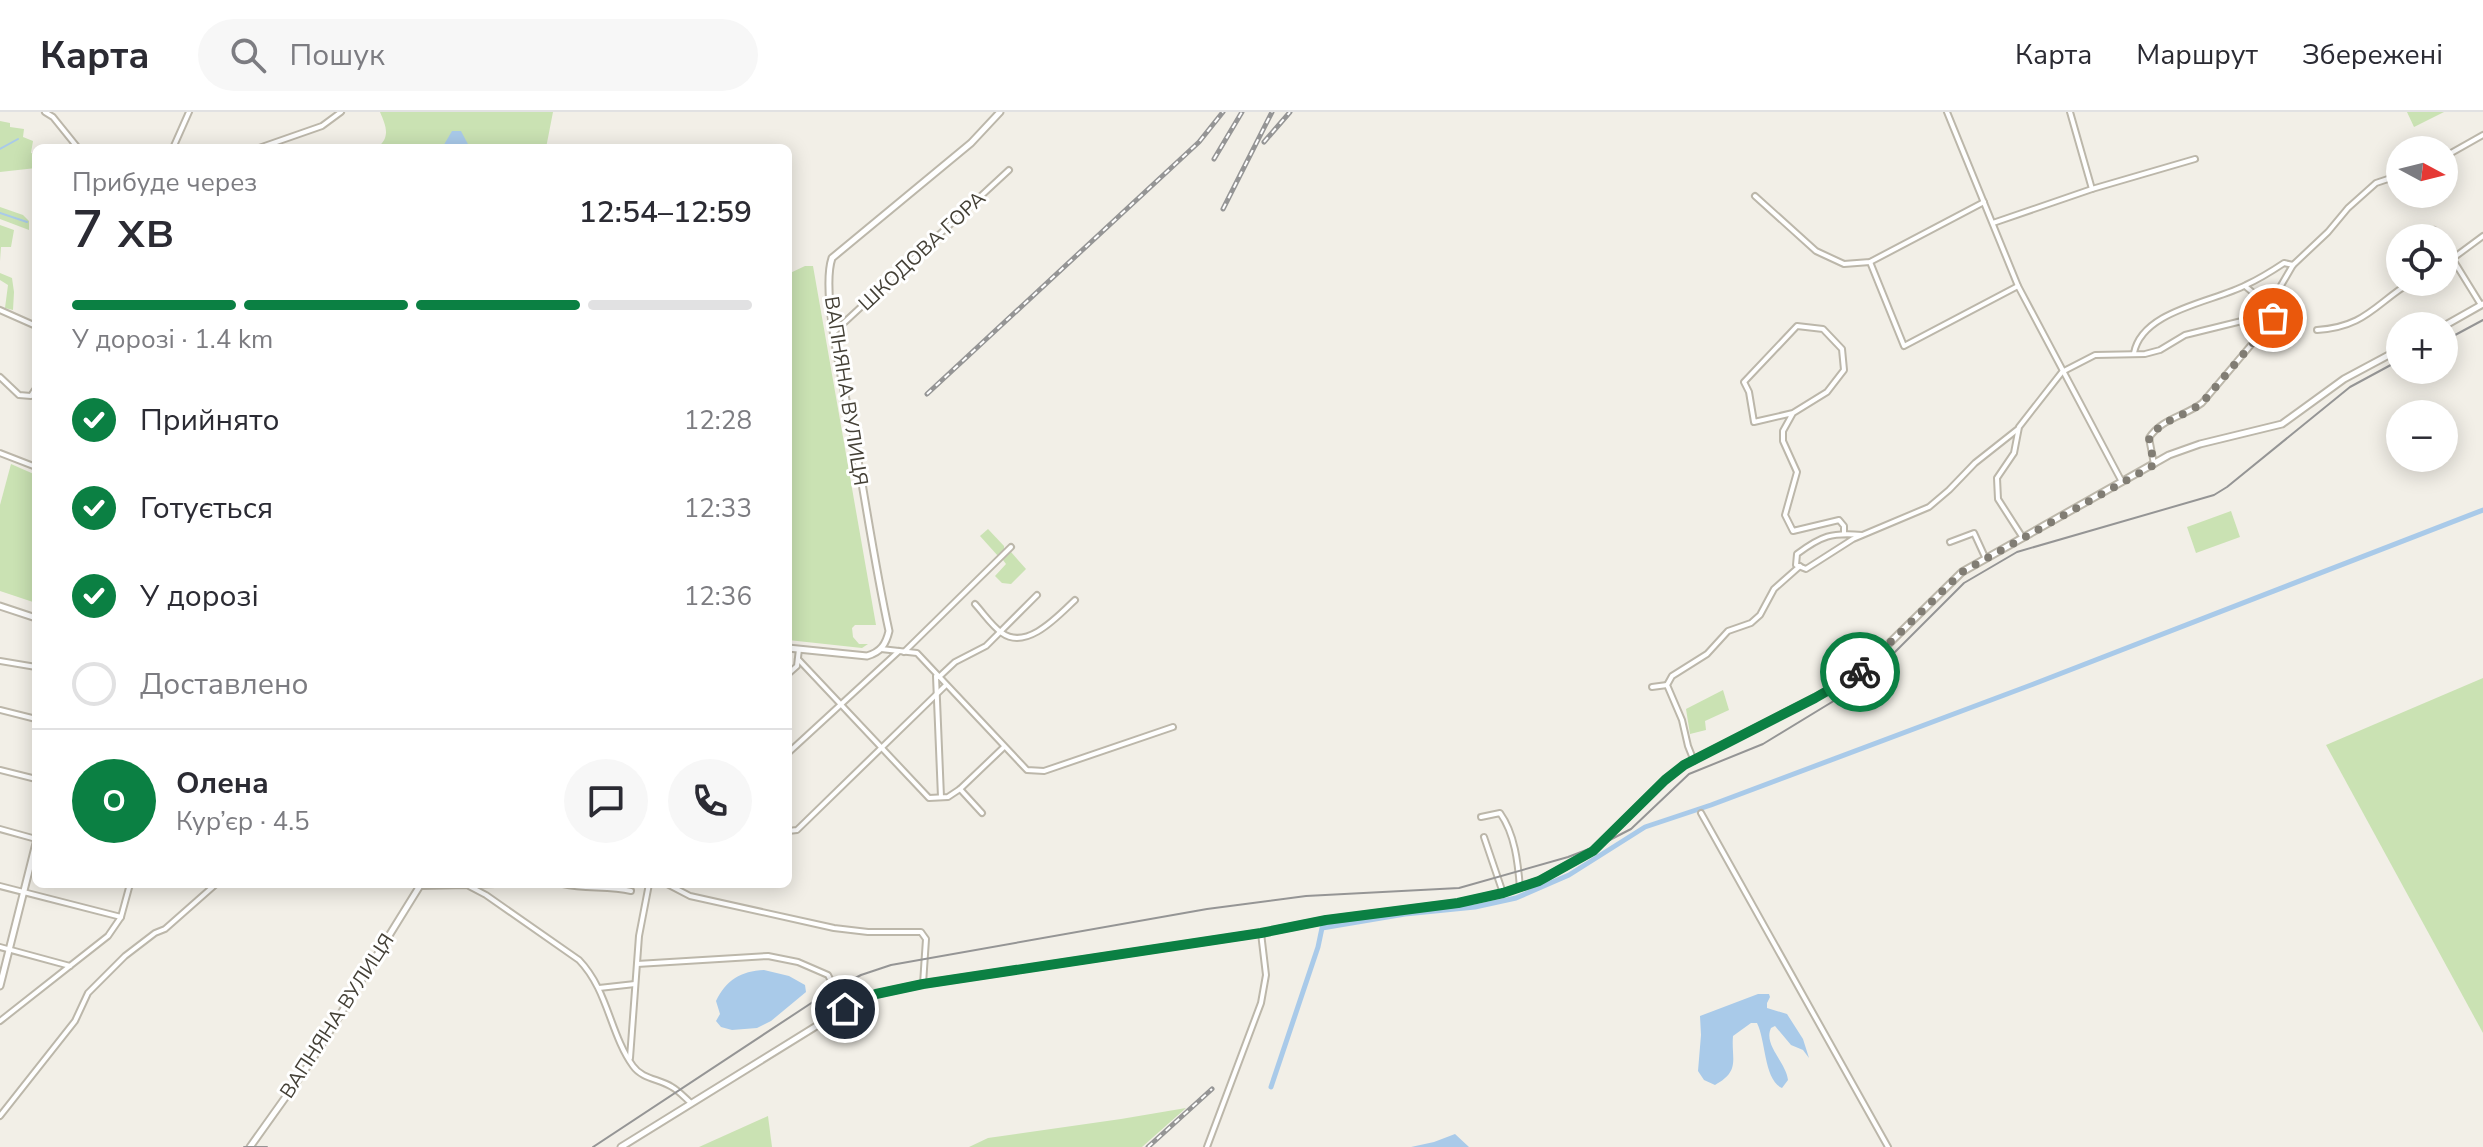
<!DOCTYPE html>
<html lang="uk">
<head>
<meta charset="utf-8">
<style>
  :root { --surface:#fff; --page:#f7f7f7; --text:#2b2b33; --muted:#7c7c81; --line:#e1e1e2; --accent:#0b8043 }
  body { margin:0; font-family:"Nunito Sans",sans-serif; background:var(--page); color:var(--text); height:100vh; display:flex; flex-direction:column; font-size:30px; white-space:nowrap }
  * { box-sizing:border-box; margin:0 }
  p { font-size:26px; color:var(--muted) }
  .icon { flex:none; width:44px; height:44px; fill:none; stroke:currentColor; stroke-width:2; stroke-linecap:round; stroke-linejoin:round }
  .map { position:relative; flex:1; overflow:hidden }
  .panel { position:absolute; left:32px; top:32px; width:760px; height:744px; display:flex; flex-direction:column; background:var(--surface); border-radius:12px; box-shadow:0 4px 20px #0003 }
  .panel>* { flex:none }
  .needle { width:52px; rotate:97deg }
  .buttons { position:absolute; left:2386px; top:24px; display:grid; gap:16px }
  .buttons a { display:grid; place-items:center; width:72px; height:72px; border-radius:50%; background:var(--surface); box-shadow:0 4px 20px #0003; font-size:40px }
  .pin { position:absolute; display:grid; place-items:center; width:68px; height:68px; color:#fff; margin:-34px; border:4px solid #fff; border-radius:50%; box-shadow:0 2px 8px #0007 }
  .courier { position:absolute; display:grid; place-items:center; width:80px; height:80px; margin:-40px; border:6px solid #0b8043; border-radius:50%; background:#fff; color:#222; box-shadow:0 2px 10px #0007 }
  .summary em { font-style:normal; font-weight:600 }
  .summary div { display:flex; flex-direction:column-reverse }
  .summary { display:flex; align-items:center; justify-content:space-between; height:136px; padding:0 40px }
  h1 { font-size:52px; font-weight:600; line-height:60px }
  .bar { display:grid; grid-template-columns:repeat(4,1fr); gap:12px 8px; align-content:center; height:96px; padding:0 40px }
  .bar i { height:10px; border-radius:6px; background:var(--line) }
  .bar .on { background:var(--accent) }
  .bar p { grid-column:span 4 }
  .line { display:flex; align-items:center; gap:20px; padding:0 40px; border-top:2px solid var(--line) }
  .line div { flex:1 }
  .round { display:grid; place-items:center; flex:none; width:84px; height:84px; border-radius:42px; background:var(--page) }
  ol { padding:0 40px; list-style:none }
  li { display:flex; align-items:center; gap:24px; height:88px }
  li p { margin-inline-start:auto }
  li .icon { padding:8px; border-radius:50%; background:var(--accent); color:#fff; stroke-width:4 }
  li:last-child { color:var(--muted) }
  li i { width:44px; height:44px; border:4px solid var(--line); border-radius:50% }
  header { display:flex; align-items:center; gap:48px; box-sizing:border-box; height:112px; padding:0 40px; background:var(--surface); border-bottom:2px solid var(--line) }
  header strong { font-size:38px }
  nav { display:flex; gap:44px; margin-inline-start:auto; font-size:28px }
  .search { width:560px; height:72px; background:var(--page); display:flex; align-items:center; gap:20px; box-sizing:border-box; padding:0 28px; border-radius:44px; color:var(--muted); font-size:30px }
  .map>svg:first-child { display:block }
  .green { fill:#cae2b3 }
  .water { fill:#a9cae9 }
  .lines { fill:none; stroke-linecap:round; stroke-linejoin:round }
  .stream { stroke:#a9cae9; stroke-width:2 }
  .canal { stroke:#a9cae9; stroke-width:5 }
  .minor-casing { stroke:#bcb7aa; stroke-width:8 }
  .tertiary-casing { stroke:#bcb7aa; stroke-width:9 }
  .minor { stroke:#fff; stroke-width:4 }
  .tertiary { stroke:#fff; stroke-width:5 }
  .tram { stroke:#959595; stroke-width:2 }
  .rail-casing { stroke:#959595; stroke-width:5 }
  .rail { stroke:#fff; stroke-width:2; stroke-dasharray:6; stroke-linecap:butt }
  .done { stroke:#817d74; stroke-width:8; stroke-dasharray:0 14.4 }
  .route { stroke:#0b8043; stroke-width:10 }
  .labels { text-anchor:middle; dominant-baseline:central; stroke-width:6; stroke-linejoin:round; paint-order:stroke }
  .street-label { font-size:20px; fill:#444036; stroke:#fff }
</style>
</head>
<body>
<header>
<strong>Карта</strong>
<div class="search"><svg class="icon" aria-label="search" viewBox="0 0 24 24"><circle cx="10" cy="10" r="6"/><path d="M15 15l6 6"/></svg>Пошук</div>
<nav><a>Карта</a><a>Маршрут</a><a>Збережені</a></nav>
</header>
<div class="map">
<svg width="2483" height="1035" viewBox="0 0 2483 1035">
  <rect width="100%" height="100%" fill="#f2efe7"/>
  <g class="green">
    <path d="M380,0H553L546,36H377C391,25 386,14 380,0Z"/>
    <polygon points="2407,0 2444,0 2414,15"/>
    <polygon points="0,9 10,11 10,15 24,17 23,25 33,29 31,41 36,42 36,56 0,60"/>
    <polygon points="0,95 23,103 29,109 29,118 0,107"/>
    <polygon points="0,113 14,118 11,135 1,135 0,149"/>
    <polygon points="805,154 813,154 876,513 855,513 852,516 853,525 859,532 868,532 862,536 788,528 788,162"/>
    <polygon points="0,161 12,166 14,180 13,198 5,196 8,173 0,168"/>
    <polygon points="11,352 36,363 36,491 0,479 0,393"/>
    <polygon points="2231,399 2240,425 2196,441 2187,415"/>
    <polygon points="988,417 1004,434 1004,438 998,444 980,424"/>
    <polygon points="1011,440 1026,457 1011,472 1002,471 995,464 1006,452 1003,448"/>
    <polygon points="2483,566 2483,921 2326,633"/>
    <polygon points="1723,578 1729,598 1705,609 1706,618 1690,622 1686,597"/>
    <polygon points="1186,996 1142,1035 969,1035 988,1026 1121,1007"/>
    <polygon points="768,1004 772,1035 699,1035"/>
  </g>
  <g class="water">
    <polygon points="452,19 461,19 470,36 442,36"/>
    <path d="M764,858L789,864L805,873L806,880L771,909L757,916L732,918L721,915L716,909L720,902L716,889C726,868 741,859 764,858Z"/>
    <path d="M1758,882H1769L1770,885L1767,891V896L1787,902L1803,927L1809,946L1803,938L1791,933L1775,914L1771,916C1763,933 1786,950 1788,968L1782,976C1764,968 1766,929 1757,911H1751L1733,924C1731,947 1741,959 1715,973L1704,968L1698,959L1701,923L1700,904Z"/>
    <polygon points="1455,1022 1469,1035 1411,1035 1434,1030"/>
  </g>
  <g class="lines">
    <g class="stream">
      <polyline points="0,37 18,27"/>
      <polyline points="0,101 27,110"/>
      <polyline points="33,110 36,110"/>
    </g>
    <polyline class="canal" points="1271,975 1318,835 1322,816 1405,802 1475,795 1516,786 1569,763 1645,715 1711,693 2031,573 2483,398"/>
    <defs>
      <g id="minor">
        <polyline points="45,0 53,5 78,36"/>
        <polyline points="1947,0 2018,174 2122,370"/>
        <polyline points="2070,0 2092,77"/>
        <polyline points="173,36 189,0"/>
        <polyline points="259,36 322,14 341,0"/>
        <polyline points="2444,45 2483,23"/>
        <polyline points="1755,84 1816,139 1844,152 1870,150 1984,90"/>
        <polyline points="1993,111 2092,77 2195,47"/>
        <polyline points="2434,118 2439,126"/>
        <polyline points="2444,133 2481,193"/>
        <polyline points="1870,150 1904,234 2018,174"/>
        <polyline points="2444,150 2456,144 2483,124"/>
        <polyline points="0,198 36,214"/>
        <path d="M2317,218C2365,215 2375,192 2411,170"/>
        <polyline points="834,220 1009,58"/>
        <path d="M2134,241C2142,198 2214,190 2246,173C2259,167 2272,159 2284,151L2293,153L2328,120L2348,96L2376,71L2400,63"/>
        <polyline points="0,265 19,283 31,284 34,279"/>
        <polyline points="1793,301 1754,310 1749,280 1744,270 1797,214 1823,217 1842,237 1844,258 1827,280 1793,301 1783,319 1783,329 1797,360 1785,403 1793,419 1839,408 1844,414 1844,421"/>
        <polyline points="0,341 36,355"/>
        <path d="M2154,352L2149,326C2161,307 2185,304 2202,291L2251,233L2270,214L2275,198L2269,194L2293,153"/>
        <path d="M1862,423C1832,420 1821,424 1797,442L1796,453L1806,457L1853,427L1929,395L1949,378L1975,351L2018,317"/>
        <polyline points="2023,426 1998,387 1997,366 2014,341 2019,315 2062,260 2095,243 2145,242 2160,238 2185,223 2254,206 2269,194 2245,174"/>
        <polyline points="1950,430 1974,421 1985,445"/>
        <path d="M975,492C984,502 992,514 1002,521C1027,539 1059,503 1075,488"/>
        <polyline points="881,537 917,541 1027,658 1044,659 1173,615"/>
        <polyline points="904,540 1011,435"/>
        <polyline points="798,547 929,686 948,685 960,677 1004,635"/>
        <polyline points="0,549 36,555"/>
        <polyline points="788,562 797,554 799,537"/>
        <polyline points="936,564 941,685"/>
        <polyline points="939,565 955,550 986,534 1037,483"/>
        <polyline points="1652,575 1667,573"/>
        <polyline points="0,598 36,607"/>
        <polyline points="788,641 899,539"/>
        <polyline points="1694,649 1688,634 1682,608 1667,573 1672,564 1707,542 1728,519 1751,511 1760,503 1774,477 1800,454"/>
        <polyline points="0,658 36,667"/>
        <polyline points="960,677 982,701"/>
        <polyline points="1701,701 1888,1035"/>
        <path d="M1481,705L1500,701C1515,722 1518,751 1520,776"/>
        <polyline points="0,717 36,727"/>
        <polyline points="788,719 797,718 946,573"/>
        <polyline points="1484,725 1503,781"/>
        <path d="M563,772C585,777 608,774 631,779"/>
        <polyline points="667,772 690,784 834,816 868,820 921,820 926,827 923,872"/>
        <polyline points="470,773 495,772"/>
        <polyline points="0,774 121,805"/>
        <path d="M420,774L467,773L486,783L579,848C608,878 610,922 633,954C642,967 660,967 672,975C679,979 685,986 691,991"/>
        <polyline points="0,835 70,854"/>
        <polyline points="637,852 768,844 798,850 828,863 845,897"/>
        <polyline points="599,876 635,872"/>
        <polyline points="0,909 108,824 121,805 130,772"/>
        <polyline points="630,946 639,824 649,772"/>
        <polyline points="0,1004 75,909 88,881 125,844 155,821 165,817 216,772"/>
        <polyline points="1207,1035 1261,891 1266,863 1261,821"/>
      </g>
      <g id="tertiary">
        <polyline points="2444,214 2483,192"/>
        <polyline points="0,494 36,506"/>
        <path d="M788,536L867,544C881,540 886,532 889,519C875,455 866,391 854,326C846,285 820,182 832,146L971,31L1000,0"/>
        <polyline points="0,874 36,731"/>
        <polyline points="250,1035 312,948 421,772"/>
        <polyline points="621,1035 839,900 876,882 923,872 1261,821 1326,808 1458,791 1503,781 1539,769 1593,739 1665,668 1684,653 1845,570 1861,559 1962,460 2169,343 2200,332 2282,312 2344,267 2400,237"/>
      </g>
    </defs>
    <use href="#minor" class="minor-casing"/>
    <use href="#tertiary" class="tertiary-casing"/>
    <use href="#minor" class="minor"/>
    <use href="#tertiary" class="tertiary"/>
    <g class="tram">
      <polyline points="2444,229 2483,208"/>
      <polyline points="244,1035 267,1035"/>
      <polyline points="593,1035 825,882 861,863 891,853 1207,797 1306,784 1459,776 1568,745 1602,732 1631,717 1689,662 1763,632 1855,576 1874,561 1964,471 2017,440 2214,383 2227,375 2350,275 2400,248"/>
    </g>
    <defs>
      <g id="rail">
        <polyline points="1264,30 1290,0"/>
        <polyline points="1214,47 1242,0"/>
        <polyline points="1223,97 1272,0"/>
        <polyline points="927,282 1199,30 1223,0"/>
        <polyline points="1148,1035 1212,977"/>
      </g>
    </defs>
    <use href="#rail" class="rail-casing"/>
    <use href="#rail" class="rail"/>
  </g>
  <g class="lines">
    <path class="done" d="M1860,560L1962,460L2154,353L2149,326C2161,308 2185,304 2202,291L2251,233L2270,214L2273,206"/>
    <polyline class="route" points="845,897 876,882 923,872 1261,821 1326,808 1458,791 1503,781 1539,769 1593,739 1665,668 1684,653 1815,586 1860,560"/>
  </g>
  <g class="labels">
    <g class="street-label">
      <text transform="translate(922 139) rotate(-43)">ШКОДОВА ГОРА</text>
      <text transform="translate(846 279) rotate(81)">ВАПНЯНА ВУЛИЦЯ</text>
      <text transform="translate(337 904) rotate(-57)">ВАПНЯНА ВУЛИЦЯ</text>
    </g>
  </g>
</svg>
<div class="buttons">
<a><svg class="needle" viewBox="-14 -14 28 28"><path d="M0-13l5 13h-10z" fill="#e53935"/><path d="M0 13l5-13h-10z" fill="#7c7c81"/></svg></a>
<a><svg class="icon" aria-label="locate" viewBox="0 0 24 24"><circle cx="12" cy="12" r="6"/><path d="M12 2v4M12 18v4M2 12h4M18 12h4"/></svg></a>
<a>+</a>
<a>−</a>
</div>
<div class="pin" style="left:2273px;top:206px;background:#ea580c"><svg class="icon" aria-label="bag" viewBox="0 0 24 24"><path d="M5 8h14l-1 12H6zM9 8a3 3 0 0 1 6 0"/></svg></div>
<div class="pin" style="left:845px;top:897px;background:#1f2937"><svg class="icon" aria-label="home" viewBox="0 0 24 24"><path d="M3 11l9-7 9 7M6 9v11h12V9"/></svg></div>
<div class="courier" style="left:1860px;top:560px"><svg class="icon" aria-label="bike" viewBox="0 0 24 24"><circle cx="6" cy="16" r="4"/><circle cx="18" cy="16" r="4"/><path d="M6 16l4-8h5l3 8M10 8l3 8H6M13 5h3"/></svg></div>
<section class="panel">
<div class="summary"><div><h1>7 хв</h1><p>Прибуде через</p></div><em>12:54–12:59</em></div>
<div class="bar"><i class="on"></i><i class="on"></i><i class="on"></i><i></i><p>У дорозі · 1.4 km</p></div>
<ol>
<li><svg class="icon" aria-label="check" viewBox="0 0 24 24"><path d="M5 12l5 5 9-10"/></svg>Прийнято<p>12:28</p></li>
<li><svg class="icon" aria-label="check" viewBox="0 0 24 24"><path d="M5 12l5 5 9-10"/></svg>Готується<p>12:33</p></li>
<li><svg class="icon" aria-label="check" viewBox="0 0 24 24"><path d="M5 12l5 5 9-10"/></svg>У дорозі<p>12:36</p></li>
<li><i></i>Доставлено</li>
</ol>
<div class="line" style="height:144px"><b class="round" style="background:var(--accent);color:#fff">О</b><div><b>Олена</b><p>Кур’єр · 4.5</p></div><a class="round"><svg class="icon" aria-label="chat" viewBox="0 0 24 24"><path d="M4 5h16v11H9l-5 4z"/></svg></a><a class="round"><svg class="icon" aria-label="phone" viewBox="0 0 24 24"><path d="M5 4h4l2 5-3 2q2 4 5 5l2-3 5 2v4C11 20 4 13 5 4z"/></svg></a></div>
</section>
</div>
</body>
</html>
